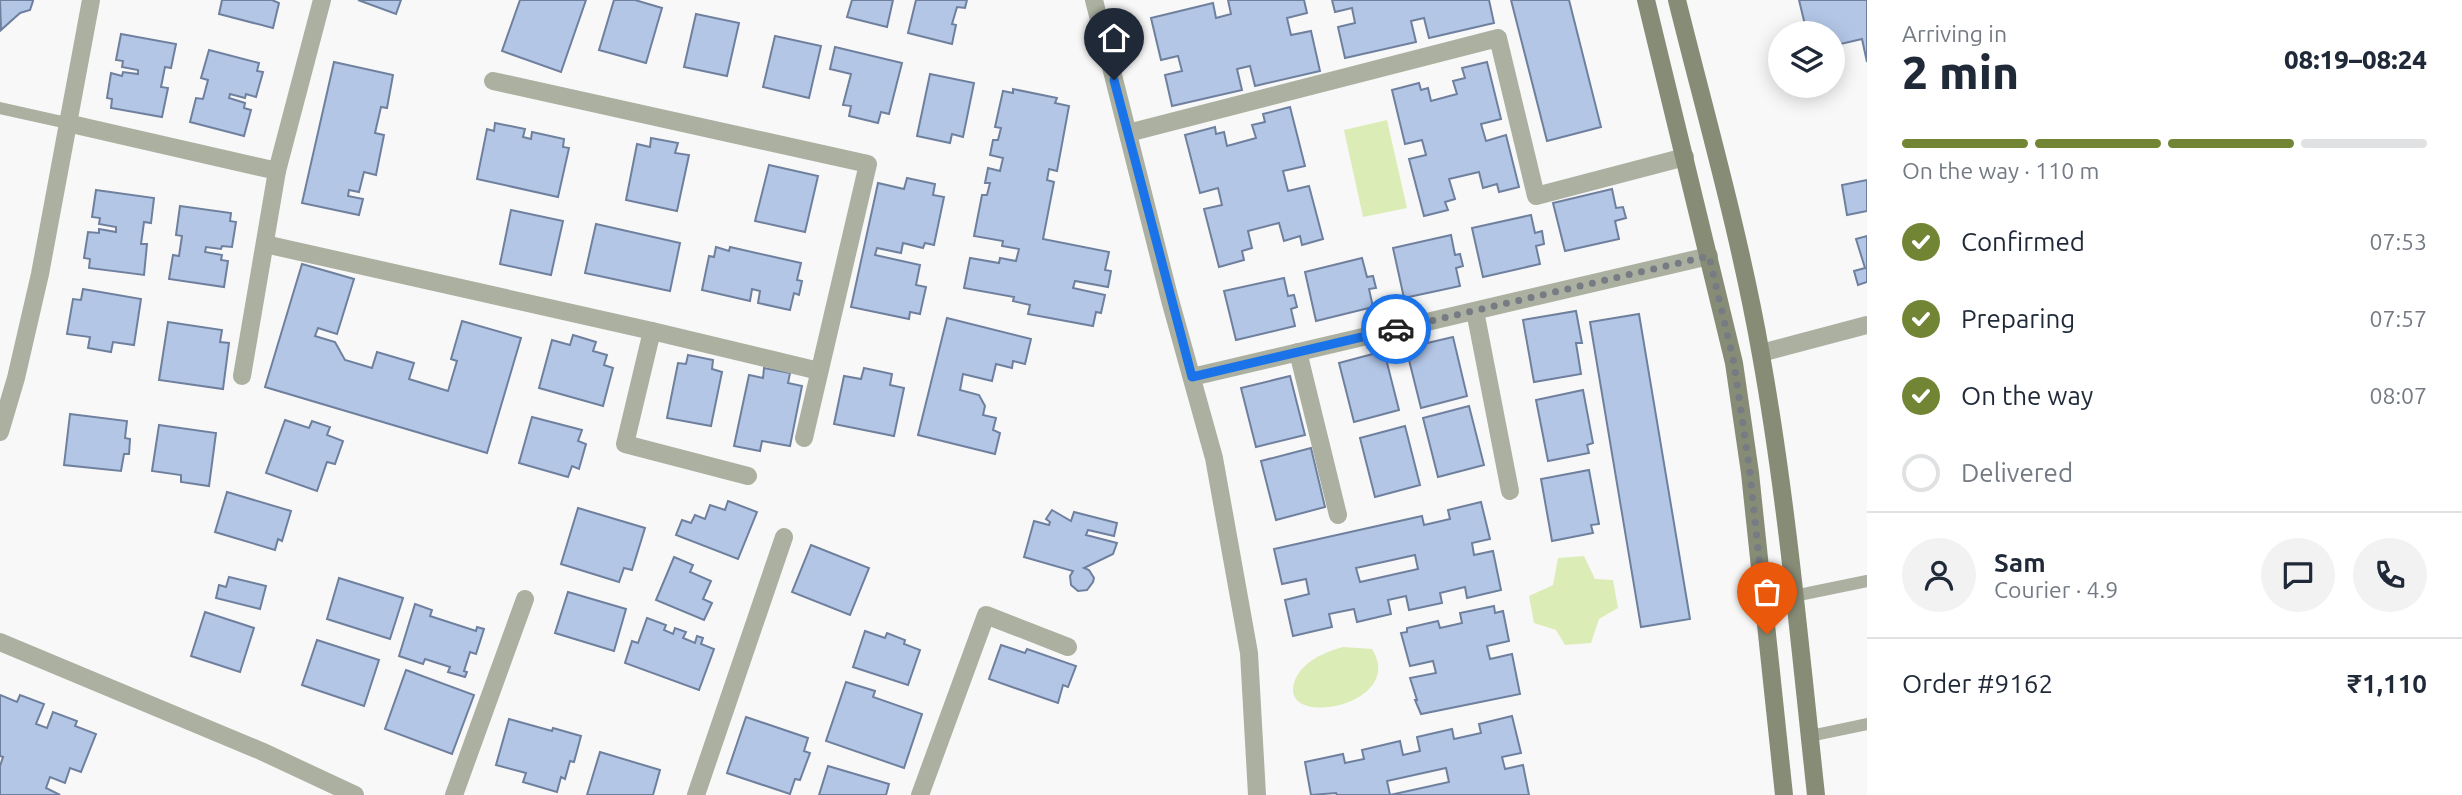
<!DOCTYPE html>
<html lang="en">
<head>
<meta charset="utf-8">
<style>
  :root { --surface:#fff; --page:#f2f2f3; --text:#1f2937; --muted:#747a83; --line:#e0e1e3; --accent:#728535 }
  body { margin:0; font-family:Ubuntu,sans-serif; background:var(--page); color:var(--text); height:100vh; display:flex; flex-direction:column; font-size:26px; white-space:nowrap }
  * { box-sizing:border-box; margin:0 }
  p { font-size:23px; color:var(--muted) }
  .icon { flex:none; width:38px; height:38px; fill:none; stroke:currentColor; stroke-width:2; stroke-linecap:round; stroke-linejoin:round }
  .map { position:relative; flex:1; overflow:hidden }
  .sheet { display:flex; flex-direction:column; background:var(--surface); width:595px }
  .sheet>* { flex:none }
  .fabs { position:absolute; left:1768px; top:21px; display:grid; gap:14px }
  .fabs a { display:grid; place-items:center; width:77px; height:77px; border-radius:50%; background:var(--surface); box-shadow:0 4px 18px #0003; font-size:35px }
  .pin { position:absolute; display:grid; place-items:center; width:60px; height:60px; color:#fff; margin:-72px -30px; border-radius:50% 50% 50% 0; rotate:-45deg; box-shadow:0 0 7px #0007 }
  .pin .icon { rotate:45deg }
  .courier { position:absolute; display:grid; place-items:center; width:70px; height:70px; margin:-35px; border:5px solid #1a73e8; border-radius:50%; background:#fff; color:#222; box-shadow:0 2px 9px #0007 }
  .overview em { font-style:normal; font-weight:800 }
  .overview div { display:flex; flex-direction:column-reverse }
  .overview { display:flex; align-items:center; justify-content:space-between; height:119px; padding:0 35px }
  h1 { font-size:46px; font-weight:800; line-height:52px }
  .bar { display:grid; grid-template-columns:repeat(4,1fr); gap:10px 7px; align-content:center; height:84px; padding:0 35px }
  .bar i { height:9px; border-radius:5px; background:var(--line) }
  .bar .on { background:var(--accent) }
  .bar p { grid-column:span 4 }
  .line { display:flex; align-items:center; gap:18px; padding:0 35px; border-top:2px solid var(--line) }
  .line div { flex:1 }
  .round { display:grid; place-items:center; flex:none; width:74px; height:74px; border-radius:37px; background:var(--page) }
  ol { padding:0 35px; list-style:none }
  li { display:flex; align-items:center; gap:21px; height:77px }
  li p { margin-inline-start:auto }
  li .icon { padding:7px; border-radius:50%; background:var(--accent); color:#fff; stroke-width:4 }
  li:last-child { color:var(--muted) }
  li i { width:38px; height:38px; border:4px solid var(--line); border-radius:50% }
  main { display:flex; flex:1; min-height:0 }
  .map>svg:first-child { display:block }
  .green { fill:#dcecb6 }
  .building { fill:#b3c6e6; stroke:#6f809e; stroke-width:2; fill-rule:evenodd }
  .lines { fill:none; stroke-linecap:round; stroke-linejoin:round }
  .service { stroke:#abb0a0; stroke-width:12 }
  .minor { stroke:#abb0a0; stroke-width:18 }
  .secondary { stroke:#868c76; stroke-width:18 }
  .done { stroke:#767b84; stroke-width:7; stroke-dasharray:0 12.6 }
  .route { stroke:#1a73e8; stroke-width:9 }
</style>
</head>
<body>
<main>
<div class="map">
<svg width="1867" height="795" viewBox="0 0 1867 795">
  <rect width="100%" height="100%" fill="#f8f8f8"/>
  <g class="green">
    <polygon points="1387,120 1407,208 1363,217 1344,130"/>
    <polygon points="1584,556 1595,579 1613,580 1618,608 1599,619 1591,643 1565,645 1556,630 1534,623 1529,596 1553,585 1558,558"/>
    <path d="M1343,647L1372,649C1408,706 1275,731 1295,680C1303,661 1325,652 1343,647Z"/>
  </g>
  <g class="building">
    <polygon points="0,0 33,0 33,1 30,10 20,13 1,30"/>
    <polygon points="222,0 272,0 279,3 273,28 219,14"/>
    <polygon points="358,0 401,0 396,14"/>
    <polygon points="520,0 586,0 561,72 502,51"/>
    <polygon points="614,0 635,0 662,8 646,63 599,50"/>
    <polygon points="852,0 893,0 887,27 847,17"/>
    <polygon points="916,0 967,0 965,8 957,7 952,24 956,25 952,44 908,33"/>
    <polygon points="1228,0 1304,0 1307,13 1287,18 1291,35 1311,31 1320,71 1255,86 1250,66 1237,69 1242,90 1172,106 1165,75 1182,71 1178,56 1161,60 1151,18 1213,3 1216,18 1231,14"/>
    <polygon points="1332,0 1489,0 1494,23 1429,38 1424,18 1411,21 1416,42 1345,58 1338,27 1355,23 1352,8 1335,12"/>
    <polygon points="1511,0 1569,0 1601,127 1547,141"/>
    <polygon points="1799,0 1867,0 1867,62 1862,39 1832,46 1832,33 1807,33"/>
    <polygon points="696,14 739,23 727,76 684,67"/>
    <polygon points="121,34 176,44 171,68 165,67 161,87 168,88 162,117 111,108 112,99 107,98 111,73 122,76 123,72 138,74 138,70 122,67 123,61 116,60"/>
    <polygon points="775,36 821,46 809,98 763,87"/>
    <polygon points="835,47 902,63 889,114 881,112 878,123 849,116 851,106 843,105 851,74 830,69"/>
    <polygon points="209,50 259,63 257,71 263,72 256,97 246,94 245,98 230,94 229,98 245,103 244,108 251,110 244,136 190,122 196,98 203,99 208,80 201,78"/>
    <polygon points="334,62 393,75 387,108 381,107 375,133 384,135 376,175 364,172 359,192 349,190 348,196 363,199 359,215 302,203"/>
    <polygon points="1487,62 1501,119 1481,124 1486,141 1506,135 1519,187 1499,192 1497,184 1483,188 1479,172 1449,179 1455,199 1445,202 1448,210 1424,216 1409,159 1426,155 1422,140 1405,144 1392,90 1419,83 1421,90 1428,88 1431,101 1457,94 1453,81 1465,78 1462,68"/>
    <polygon points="930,74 974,83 963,137 952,134 950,143 917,136"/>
    <polygon points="1013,89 1057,98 1055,103 1069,106 1057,171 1049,169 1047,180 1054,182 1043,239 1109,252 1105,270 1111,271 1108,287 1075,281 1073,288 1105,295 1101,313 1096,312 1093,326 1028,314 1030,305 1013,301 1014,297 964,288 970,258 999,263 1000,258 1016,261 1019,249 1002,246 1003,241 974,236 982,195 987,195 990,183 985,183 988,168 1000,171 1003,158 990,155 993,140 998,140 1001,128 995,127 1003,91 1013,93"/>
    <polygon points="1290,107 1305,166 1283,171 1288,191 1309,186 1323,239 1302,245 1300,236 1284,241 1279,223 1248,231 1252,248 1242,251 1244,260 1219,267 1204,209 1222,205 1218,188 1200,193 1185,135 1215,127 1216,134 1224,132 1227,146 1256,138 1252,125 1265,122 1263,114"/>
    <polygon points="495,123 525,129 523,137 531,139 532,132 564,139 563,147 569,148 558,197 477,179 487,129 494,131"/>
    <polygon points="651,138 678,143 675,153 689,155 677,211 626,200 637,144 650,147"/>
    <polygon points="769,165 818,176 805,232 755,221"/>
    <polygon points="907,178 935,184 933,195 944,197 934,245 925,243 923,248 903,243 901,253 877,248 875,255 920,265 916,285 926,287 920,314 910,312 909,319 851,307 878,183 904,189"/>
    <polygon points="1867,180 1867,211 1847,215 1842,185"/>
    <polygon points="1612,189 1616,208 1623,207 1626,218 1615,221 1619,239 1565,251 1553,203"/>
    <polygon points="96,190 154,198 151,223 144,222 141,244 147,244 144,275 89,268 90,259 84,258 88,232 99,233 99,229 116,232 116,227 99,224 100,218 92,217"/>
    <polygon points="180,206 231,213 230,221 236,222 232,247 222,246 221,249 206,247 205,252 222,255 221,260 228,261 224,287 169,279 173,255 179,256 182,236 176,235"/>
    <polygon points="511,210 563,221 551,275 500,264"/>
    <polygon points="1531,215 1535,233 1542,231 1544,244 1536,246 1540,264 1483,277 1472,228"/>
    <polygon points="596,224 680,243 670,291 585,273"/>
    <polygon points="1451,235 1455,255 1460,254 1463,266 1456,268 1460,286 1404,298 1393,248"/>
    <polygon points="1867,236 1867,282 1858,285 1854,271 1865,268 1856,239"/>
    <polygon points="716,247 729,251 730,247 801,263 797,280 802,281 799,295 794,293 790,310 758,303 760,291 752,289 750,301 702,290 709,256 714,257"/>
    <polygon points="1362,258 1367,277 1373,276 1376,288 1369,289 1373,307 1316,321 1305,272"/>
    <polygon points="302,264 354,279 337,334 318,328 315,336 335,342 345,360 372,368 377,352 414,363 409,379 448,391 457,361 451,359 462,321 521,338 487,453 265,387"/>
    <polygon points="1284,278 1288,296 1294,295 1297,307 1291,309 1295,326 1236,340 1224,291"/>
    <polygon points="83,289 141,299 134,345 113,342 111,352 88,348 90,337 67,334 73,299 81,300"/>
    <polygon points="1576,311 1582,343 1576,343 1581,374 1534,382 1523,320"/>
    <polygon points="1639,314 1690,619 1641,627 1590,322"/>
    <polygon points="947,318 1031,339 1025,364 1013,361 1012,368 996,364 992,381 963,374 960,390 979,395 985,406 983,415 996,418 993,430 1000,433 995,454 918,435"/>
    <polygon points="168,322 222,330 220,342 229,343 223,389 159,380"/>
    <polygon points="573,335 596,342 593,351 607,355 604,365 613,368 603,406 539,388 552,340 570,345"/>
    <polygon points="1453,337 1467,396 1421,408 1406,348"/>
    <polygon points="1384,351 1399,410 1354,422 1339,363"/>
    <polygon points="688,355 713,360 712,369 722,372 711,426 667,418 678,363 686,364"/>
    <polygon points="764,368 790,373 788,383 802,386 790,446 762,441 760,451 734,446 749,375 763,378"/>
    <polygon points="864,368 892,374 890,385 904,388 894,436 834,424 844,376 861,379"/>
    <polygon points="1290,376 1305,435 1256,447 1241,388"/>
    <polygon points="1583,390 1593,443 1587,445 1589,453 1548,461 1536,400"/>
    <polygon points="1469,406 1484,465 1438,477 1423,418"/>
    <polygon points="70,414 127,421 125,438 130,439 129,454 124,454 121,471 64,465"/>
    <polygon points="532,417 582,430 578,441 586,444 579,469 572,466 568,477 519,463"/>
    <polygon points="285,420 309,428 312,421 330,427 327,435 343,441 335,464 327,462 317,491 266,473"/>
    <polygon points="159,425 216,433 209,486 181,482 181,475 152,471"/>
    <polygon points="1405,426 1420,485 1375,497 1360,438"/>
    <polygon points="1311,448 1325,507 1276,520 1261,461"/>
    <polygon points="1589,470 1599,524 1591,525 1593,533 1552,541 1541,479"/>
    <polygon points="227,492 291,511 282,541 278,539 275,550 215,532"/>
    <polygon points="728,501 757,512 738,559 676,535 682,520 691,523 695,515 705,519 710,505 725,510"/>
    <path d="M1481,502L1490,539L1472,543L1474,555L1493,551L1501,590L1467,598L1465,587L1440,593L1442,603L1409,610L1406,596L1388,600L1391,614L1357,622L1354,609L1329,614L1332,627L1293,636L1285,600L1309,594L1306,579L1282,584L1274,549L1422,516L1424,525L1450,519L1448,510ZM1415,555L1418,569L1360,582L1356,568Z"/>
    <polygon points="578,508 645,528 632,570 624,568 619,582 561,564"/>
    <polygon points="1052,510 1071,521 1074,512 1117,523 1114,536 1088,530 1086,535 1117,543 1113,554 1084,568 1089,570 1094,578 1093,582 1087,590 1078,591 1071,585 1070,576 1073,571 1024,557 1034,521 1049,525 1050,522 1046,519"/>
    <polygon points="811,545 869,568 850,615 792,592"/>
    <polygon points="674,557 693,565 690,572 711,581 703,599 712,603 704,620 656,600"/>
    <polygon points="229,577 266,586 260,609 216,598 219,585 226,587"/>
    <polygon points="339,578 403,598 390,639 327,619"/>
    <polygon points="568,592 626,609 614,651 555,633"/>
    <polygon points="415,604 432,610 430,616 476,631 477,627 484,629 476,654 470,652 464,671 467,672 465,677 448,672 450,667 425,659 423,664 399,656"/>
    <polygon points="1494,606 1495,613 1503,611 1509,641 1487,646 1490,659 1512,654 1520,694 1421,714 1415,700 1417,700 1410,678 1436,673 1433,661 1410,666 1401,633 1407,632 1407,628 1438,621 1440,628 1462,623 1460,613"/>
    <polygon points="205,612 254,628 240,672 191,656"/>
    <polygon points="647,618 666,625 664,630 673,634 675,628 686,632 683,638 695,643 697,636 703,638 701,644 714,649 699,690 625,663 632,641 638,643"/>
    <polygon points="865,631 885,638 887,633 905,640 904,644 920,650 908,685 853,667"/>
    <polygon points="317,640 379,660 364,706 302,685"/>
    <polygon points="1001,645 1025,653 1027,649 1076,666 1068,687 1063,685 1058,703 989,679"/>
    <polygon points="406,670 474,695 452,754 385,729"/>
    <polygon points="846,682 875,691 873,697 922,714 904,768 826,741"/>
    <polygon points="0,695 17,702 20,695 44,704 36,724 47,728 53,712 77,721 75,726 96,734 81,772 70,768 65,783 50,777 46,788 60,795 0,795 0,766 3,757 0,756"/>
    <path d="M1512,716L1521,753L1502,757L1505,769L1523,765L1529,795H1337L1336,793L1311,795L1305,762L1343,754L1345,763L1364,759L1362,750L1400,741L1403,755L1420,751L1417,737L1452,729L1454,739L1481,733L1479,724ZM1446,768L1449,782L1390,795L1387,781Z"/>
    <polygon points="746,717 808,738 804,751 810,753 800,780 795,779 790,794 727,773"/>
    <polygon points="509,719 552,731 553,728 581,736 574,762 570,761 565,779 561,777 557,792 523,782 526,773 496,765"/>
    <polygon points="600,752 660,770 653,795 587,795"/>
    <polygon points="828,766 889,784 886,795 819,795"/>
  </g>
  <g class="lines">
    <g class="service">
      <polyline points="0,108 67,123"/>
      <polyline points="1794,596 1867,581"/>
      <polyline points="1810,736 1867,724"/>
    </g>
    <g class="minor">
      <polyline points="1094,0 1170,300 1214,458 1249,653 1257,795"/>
      <polyline points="493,81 868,164 804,438"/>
      <polyline points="67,123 277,171 322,0"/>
      <polyline points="1128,133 1498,38 1536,196 1685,157"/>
      <polyline points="265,244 652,331"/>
      <polyline points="1475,311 1510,491"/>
      <polyline points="1298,352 1338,515"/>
      <polyline points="1761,353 1867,325"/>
      <polyline points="242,376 277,171"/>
      <polyline points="1192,377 1709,256"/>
      <polyline points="0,432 16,378 40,274 91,0"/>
      <polyline points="748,476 625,444 652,331 819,371"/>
      <polyline points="0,642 261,751 355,795"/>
      <polyline points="454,795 525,599"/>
      <polyline points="696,795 784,537"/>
      <polyline points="920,795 986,615 1068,647"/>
    </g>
    <g class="secondary">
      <polyline points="1646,0 1734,363 1750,473 1784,795"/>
      <path d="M1677,0C1706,117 1740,235 1761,355C1787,500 1800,648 1816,795"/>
    </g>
  </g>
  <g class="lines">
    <polyline class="done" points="1396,329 1709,256 1734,363 1750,473 1767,634"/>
    <polyline class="route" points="1114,80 1192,377 1396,329"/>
  </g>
</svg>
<div class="fabs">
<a><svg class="icon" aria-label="layers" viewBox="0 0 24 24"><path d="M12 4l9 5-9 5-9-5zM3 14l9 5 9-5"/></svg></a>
</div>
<div class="pin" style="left:1767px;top:634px;background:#ea580c"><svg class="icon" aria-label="bag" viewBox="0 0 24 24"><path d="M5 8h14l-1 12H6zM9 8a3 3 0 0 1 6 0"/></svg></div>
<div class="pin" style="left:1114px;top:80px;background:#1f2937"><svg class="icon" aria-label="home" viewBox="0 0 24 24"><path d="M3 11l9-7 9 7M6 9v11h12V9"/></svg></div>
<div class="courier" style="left:1396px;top:329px"><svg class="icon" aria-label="car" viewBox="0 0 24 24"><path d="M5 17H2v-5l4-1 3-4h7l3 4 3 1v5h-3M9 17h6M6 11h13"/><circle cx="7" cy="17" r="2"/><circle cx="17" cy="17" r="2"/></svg></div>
</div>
<section class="sheet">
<div class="overview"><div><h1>2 min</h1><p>Arriving in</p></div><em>08:19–08:24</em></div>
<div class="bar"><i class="on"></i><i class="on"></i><i class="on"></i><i></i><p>On the way · 110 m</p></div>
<ol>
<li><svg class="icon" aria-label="check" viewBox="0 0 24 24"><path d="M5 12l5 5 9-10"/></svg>Confirmed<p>07:53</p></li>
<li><svg class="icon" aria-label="check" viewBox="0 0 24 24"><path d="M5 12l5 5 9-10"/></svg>Preparing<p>07:57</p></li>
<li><svg class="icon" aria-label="check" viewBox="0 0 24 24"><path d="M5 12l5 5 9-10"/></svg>On the way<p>08:07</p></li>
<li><i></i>Delivered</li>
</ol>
<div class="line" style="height:126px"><a class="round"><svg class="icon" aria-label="person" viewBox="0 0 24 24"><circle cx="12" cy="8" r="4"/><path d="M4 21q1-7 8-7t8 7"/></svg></a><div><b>Sam</b><p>Courier · 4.9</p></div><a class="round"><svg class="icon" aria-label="chat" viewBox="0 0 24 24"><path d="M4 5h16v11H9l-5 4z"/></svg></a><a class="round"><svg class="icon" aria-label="phone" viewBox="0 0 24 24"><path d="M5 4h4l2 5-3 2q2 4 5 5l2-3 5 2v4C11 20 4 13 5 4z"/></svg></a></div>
<div class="line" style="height:91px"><div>Order #9162</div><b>₹1,110</b></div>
</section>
</main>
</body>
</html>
